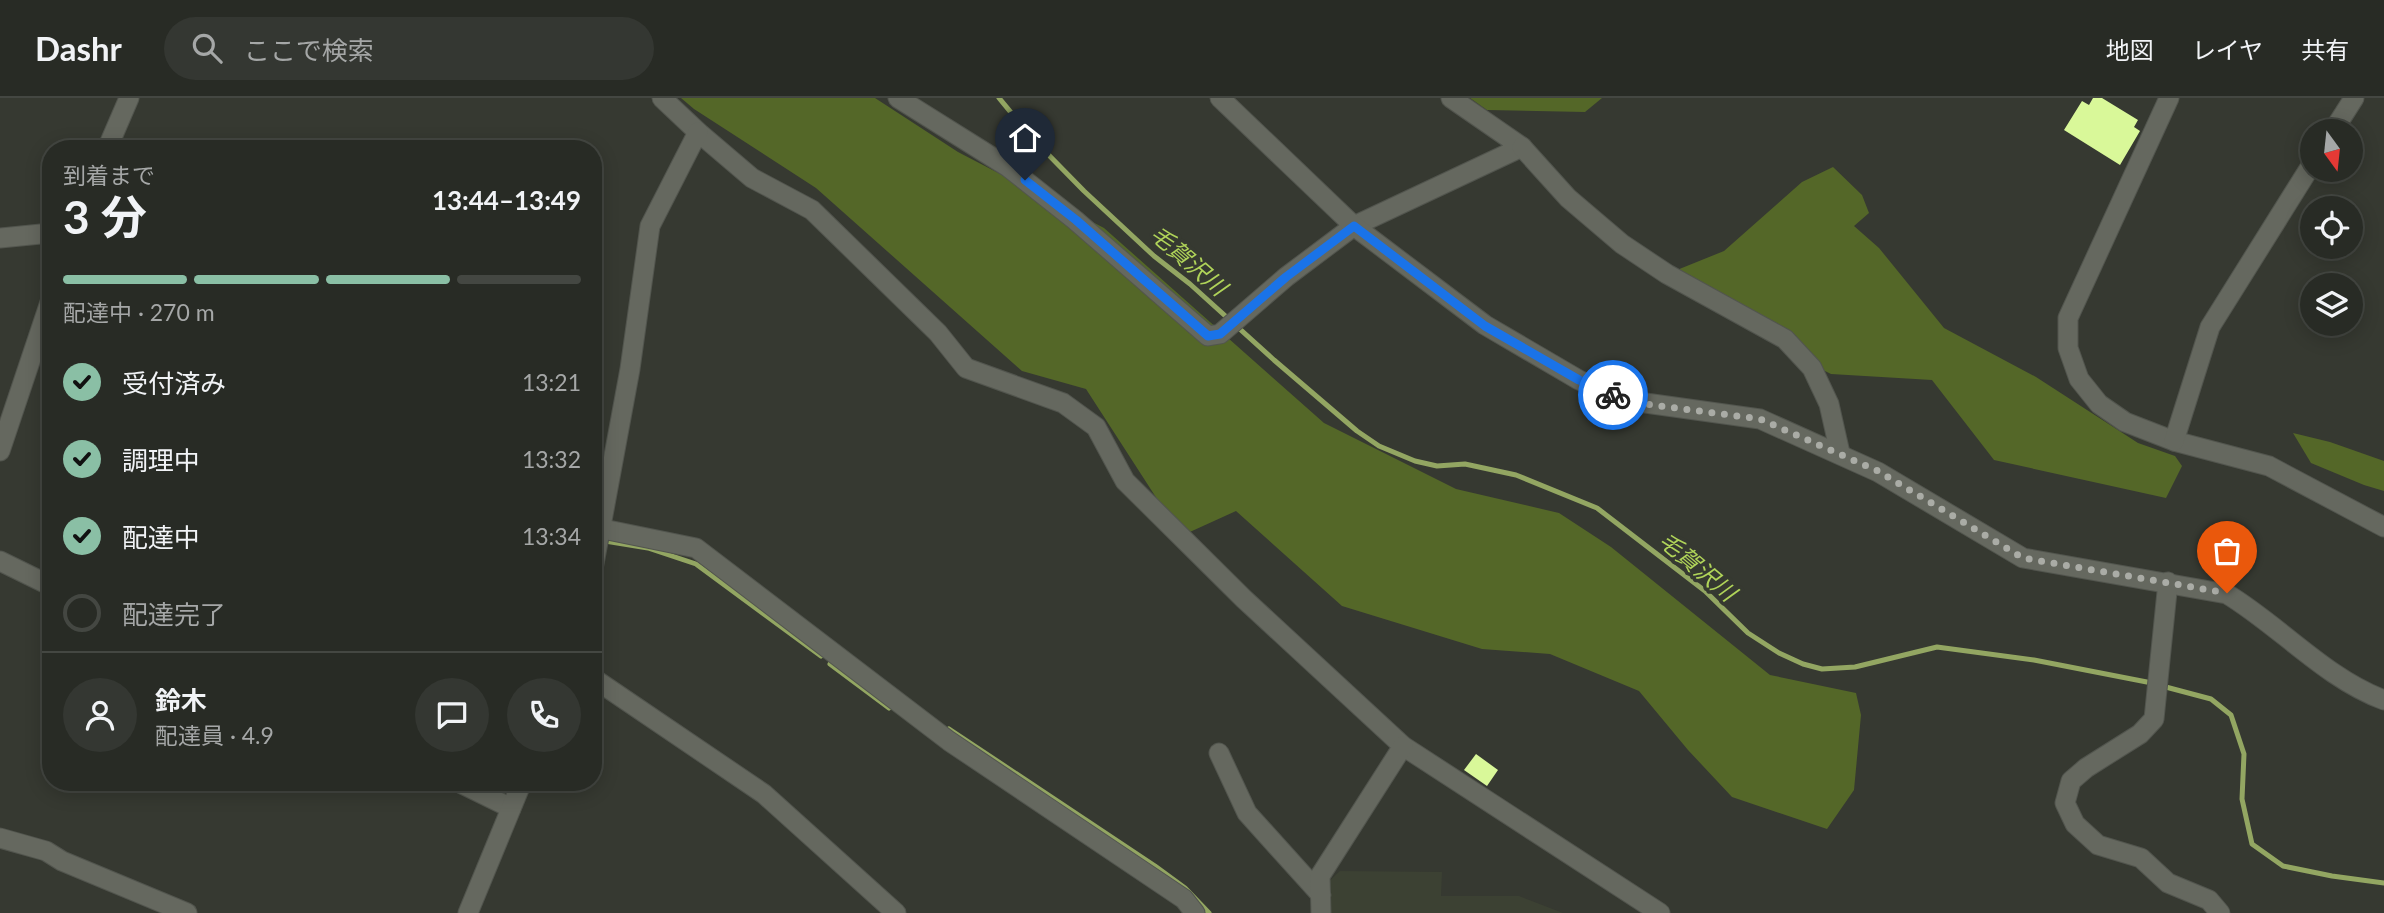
<!DOCTYPE html>
<html lang="ja">
<head>
<meta charset="utf-8">
<style>
  :root { --surface:#282b25; --page:#343732; --text:#f1f3f6; --muted:#a5a7a7; --line:#444742; --accent:#8abfa5 }
  body { margin:0; font-family:Lato,"Noto Sans JP",sans-serif; background:var(--page); color:var(--text); height:100vh; display:flex; flex-direction:column; font-size:26px; white-space:nowrap }
  * { box-sizing:border-box; margin:0 }
  p { font-size:23px; color:var(--muted) }
  .icon { flex:none; width:38px; height:38px; fill:none; stroke:currentColor; stroke-width:2; stroke-linecap:round; stroke-linejoin:round }
  .map { position:relative; flex:1; overflow:hidden }
  .details { position:absolute; left:42px; top:42px; width:560px; height:651px; display:flex; flex-direction:column; background:var(--surface); border-radius:28px; box-shadow:0 4px 18px #0003,0 0 0 2px var(--line) }
  .details>* { flex:none }
  .needle { width:46px; rotate:165deg }
  .tools { position:absolute; left:2300px; top:21px; display:grid; gap:14px }
  .tools a { display:grid; place-items:center; width:63px; height:63px; border-radius:50%; background:var(--surface); box-shadow:0 4px 18px #0003,0 0 0 2px var(--line); font-size:35px }
  .pin { position:absolute; display:grid; place-items:center; width:60px; height:60px; color:#fff; margin:-72px -30px; border-radius:50% 50% 50% 0; rotate:-45deg; box-shadow:0 0 7px #0007 }
  .pin .icon { rotate:45deg }
  .courier { position:absolute; display:grid; place-items:center; width:70px; height:70px; margin:-35px; border:5px solid #1a73e8; border-radius:50%; background:#fff; color:#222; box-shadow:0 2px 9px #0007 }
  .overview em { font-style:normal; font-weight:700 }
  .overview div { display:flex; flex-direction:column-reverse }
  .overview { display:flex; align-items:center; justify-content:space-between; height:119px; padding:0 21px }
  h1 { font-size:46px; font-weight:700; line-height:52px }
  .bar { display:grid; grid-template-columns:repeat(4,1fr); gap:10px 7px; align-content:center; height:84px; padding:0 21px }
  .bar i { height:9px; border-radius:5px; background:var(--line) }
  .bar .selected { background:var(--accent) }
  .bar p { grid-column:span 4 }
  .line { display:flex; align-items:center; gap:18px; padding:0 21px; border-top:2px solid var(--line) }
  .line div { flex:1 }
  .round { display:grid; place-items:center; flex:none; width:74px; height:74px; border-radius:37px; background:var(--page) }
  ol { padding:0 21px; list-style:none }
  li { display:flex; align-items:center; gap:21px; height:77px }
  li p { margin-inline-start:auto }
  li .icon { padding:7px; border-radius:50%; background:var(--accent); color:#111; stroke-width:4 }
  li:last-child { color:var(--muted) }
  li i { width:38px; height:38px; border:4px solid var(--line); border-radius:50% }
  header { display:flex; align-items:center; gap:42px; box-sizing:border-box; height:98px; padding:0 35px; background:var(--surface); border-bottom:2px solid var(--line) }
  header strong { font-size:33px }
  nav { display:flex; gap:38px; margin-inline-start:auto; font-size:24px }
  .search { width:490px; height:63px; background:var(--page); display:flex; align-items:center; gap:18px; box-sizing:border-box; padding:0 24px; border-radius:38px; color:var(--muted); font-size:26px }
  .map>svg:first-child { display:block }
  .built { fill:#3c4133 }
  .green { fill:#546728 }
  .lines { fill:none; stroke-linecap:round; stroke-linejoin:round }
  .stream { stroke:#93a662; stroke-width:5 }
  .building { fill:#d9f899 }
  .minor-casing { stroke:#52554e; stroke-width:21 }
  .minor { stroke:#65685f; stroke-width:19 }
  .done { stroke:#aaaca6; stroke-width:7; stroke-dasharray:0 12.6 }
  .route { stroke:#1a73e8; stroke-width:9 }
  .labels { text-anchor:middle; dominant-baseline:central; stroke-width:7; stroke-linejoin:round; paint-order:stroke }
  .water-label { font-size:23px; font-style:italic; fill:#b0d459; stroke:#363931 }
</style>
</head>
<body>
<header>
<strong>Dashr</strong>
<div class="search"><svg class="icon" aria-label="search" viewBox="0 0 24 24"><circle cx="10" cy="10" r="6"/><path d="M15 15l6 6"/></svg>ここで検索</div>
<nav><a>地図</a><a>レイヤ</a><a>共有</a></nav>
</header>
<div class="map">
<svg width="2384" height="815" viewBox="0 0 2384 815">
  <rect width="100%" height="100%" fill="#363931"/>
  <polygon class="built" points="1340,773 1442,774 1441,798 1519,798 1563,815 1328,815 1328,784"/>
  <g class="green">
    <polygon points="681,0 875,0 958,54 1104,130 1324,325 1456,391 1559,415 1611,449 1770,577 1856,595 1861,617 1854,692 1827,731 1732,699 1688,652 1639,593 1550,556 1482,551 1342,508 1236,413 1181,438 1086,291 1022,273 816,90 694,11"/>
    <polygon points="1470,0 1602,0 1585,14 1487,12"/>
    <polygon points="1833,69 1862,97 1869,115 1854,128 1879,150 1944,230 2036,279 2138,345 2175,358 2182,368 2166,400 1994,362 1932,282 1831,276 1819,270 1785,241 1667,176 1724,153 1802,84"/>
    <polygon points="2293,335 2330,344 2384,363 2384,393 2364,387 2311,365"/>
  </g>
  <g class="lines">
    <g class="stream">
      <polyline points="999,0 1032,40 1084,93 1154,158 1190,186 1274,262 1357,333 1379,348 1415,363 1437,368 1465,366 1516,377 1597,410 1705,493 1748,535 1779,555 1803,566 1822,571 1855,569 1937,549 2034,562 2152,585"/>
      <polyline points="605,443 648,450 696,466 821,558"/>
      <polyline points="830,566 889,610"/>
      <polyline points="2162,588 2211,601 2231,617 2244,656 2242,701 2252,746 2283,768 2332,778 2384,785"/>
      <polyline points="949,631 1155,768 1185,790 1209,815"/>
    </g>
  </g>
  <g class="building">
    <polygon points="2093,0 2102,0 2138,22 2134,29 2140,33 2120,67 2064,32 2082,3 2089,7"/>
    <polygon points="1476,656 1498,672 1487,688 1464,672"/>
  </g>
  <g class="lines">
    <defs>
      <g id="minor">
        <polyline points="662,0 698,34 752,80 812,112 938,235 966,270 1063,305 1096,329 1125,383 1244,501 1403,648 1660,815"/>
        <polyline points="898,0 1008,69 1075,122 1208,238 1220,236 1286,179 1354,128 1522,49 1451,0"/>
        <path d="M1220,0L1354,128L1485,227L1579,282L1624,302L1760,321L1878,374L2023,460L2227,496C2280,528 2325,580 2384,602"/>
        <polyline points="2169,0 2068,220 2068,250 2079,281 2099,306 2125,324 2174,343 2269,368 2384,429"/>
        <polyline points="2333,33 2354,0"/>
        <polyline points="1522,49 1568,100 1622,146 1667,176 1785,241 1812,270 1829,306 1840,355"/>
        <polyline points="107,51 129,0"/>
        <polyline points="0,140 51,135"/>
        <polyline points="2174,343 2210,229 2312,66"/>
        <polyline points="0,353 51,201"/>
        <polyline points="593,429 696,450 949,643 1184,801 1195,815"/>
        <polyline points="0,463 51,488"/>
        <polyline points="593,471 630,271 650,128 698,34"/>
        <polyline points="2168,484 2154,621 2140,636 2086,670 2071,683 2065,705 2075,726 2098,747 2141,760 2168,785 2209,802 2220,815"/>
        <polyline points="593,580 764,696 896,815"/>
        <polyline points="1219,655 1247,715 1321,797"/>
        <polyline points="458,684 511,710"/>
        <polyline points="0,740 46,753 62,763 187,815"/>
        <polyline points="468,815 522,684"/>
        <polyline points="1321,815 1320,778 1403,648"/>
      </g>
    </defs>
    <use href="#minor" class="minor-casing"/>
    <use href="#minor" class="minor"/>
  </g>
  <g class="lines">
    <polyline class="done" points="1613,297 1637,305 1760,321 1878,373 2023,460 2227,495"/>
    <polyline class="route" points="1025,82 1076,122 1208,238 1220,236 1286,179 1354,128 1485,228 1579,282 1613,297"/>
  </g>
  <g class="labels">
    <g class="water-label">
      <text transform="translate(1189 162) rotate(41)">毛賀沢川</text>
      <text transform="translate(1698 468) rotate(40)">毛賀沢川</text>
    </g>
  </g>
</svg>
<div class="tools">
<a><svg class="needle" viewBox="-14 -14 28 28"><path d="M0-13l5 13h-10z" fill="#e53935"/><path d="M0 13l5-13h-10z" fill="#a5a7a7"/></svg></a>
<a><svg class="icon" aria-label="locate" viewBox="0 0 24 24"><circle cx="12" cy="12" r="6"/><path d="M12 2v4M12 18v4M2 12h4M18 12h4"/></svg></a>
<a><svg class="icon" aria-label="layers" viewBox="0 0 24 24"><path d="M12 4l9 5-9 5-9-5zM3 14l9 5 9-5"/></svg></a>
</div>
<div class="pin" style="left:2227px;top:495px;background:#ea580c"><svg class="icon" aria-label="bag" viewBox="0 0 24 24"><path d="M5 8h14l-1 12H6zM9 8a3 3 0 0 1 6 0"/></svg></div>
<div class="pin" style="left:1025px;top:82px;background:#1f2937"><svg class="icon" aria-label="home" viewBox="0 0 24 24"><path d="M3 11l9-7 9 7M6 9v11h12V9"/></svg></div>
<div class="courier" style="left:1613px;top:297px"><svg class="icon" aria-label="bike" viewBox="0 0 24 24"><circle cx="6" cy="16" r="4"/><circle cx="18" cy="16" r="4"/><path d="M6 16l4-8h5l3 8M10 8l3 8H6M13 5h3"/></svg></div>
<section class="details">
<div class="overview"><div><h1>3 分</h1><p>到着まで</p></div><em>13:44–13:49</em></div>
<div class="bar"><i class="selected"></i><i class="selected"></i><i class="selected"></i><i></i><p>配達中 · 270 m</p></div>
<ol>
<li><svg class="icon" aria-label="check" viewBox="0 0 24 24"><path d="M5 12l5 5 9-10"/></svg>受付済み<p>13:21</p></li>
<li><svg class="icon" aria-label="check" viewBox="0 0 24 24"><path d="M5 12l5 5 9-10"/></svg>調理中<p>13:32</p></li>
<li><svg class="icon" aria-label="check" viewBox="0 0 24 24"><path d="M5 12l5 5 9-10"/></svg>配達中<p>13:34</p></li>
<li><i></i>配達完了</li>
</ol>
<div class="line" style="height:126px"><a class="round"><svg class="icon" aria-label="person" viewBox="0 0 24 24"><circle cx="12" cy="8" r="4"/><path d="M4 21q1-7 8-7t8 7"/></svg></a><div><b>鈴木</b><p>配達員 · 4.9</p></div><a class="round"><svg class="icon" aria-label="chat" viewBox="0 0 24 24"><path d="M4 5h16v11H9l-5 4z"/></svg></a><a class="round"><svg class="icon" aria-label="phone" viewBox="0 0 24 24"><path d="M5 4h4l2 5-3 2q2 4 5 5l2-3 5 2v4C11 20 4 13 5 4z"/></svg></a></div>
</section>
</div>
</body>
</html>
